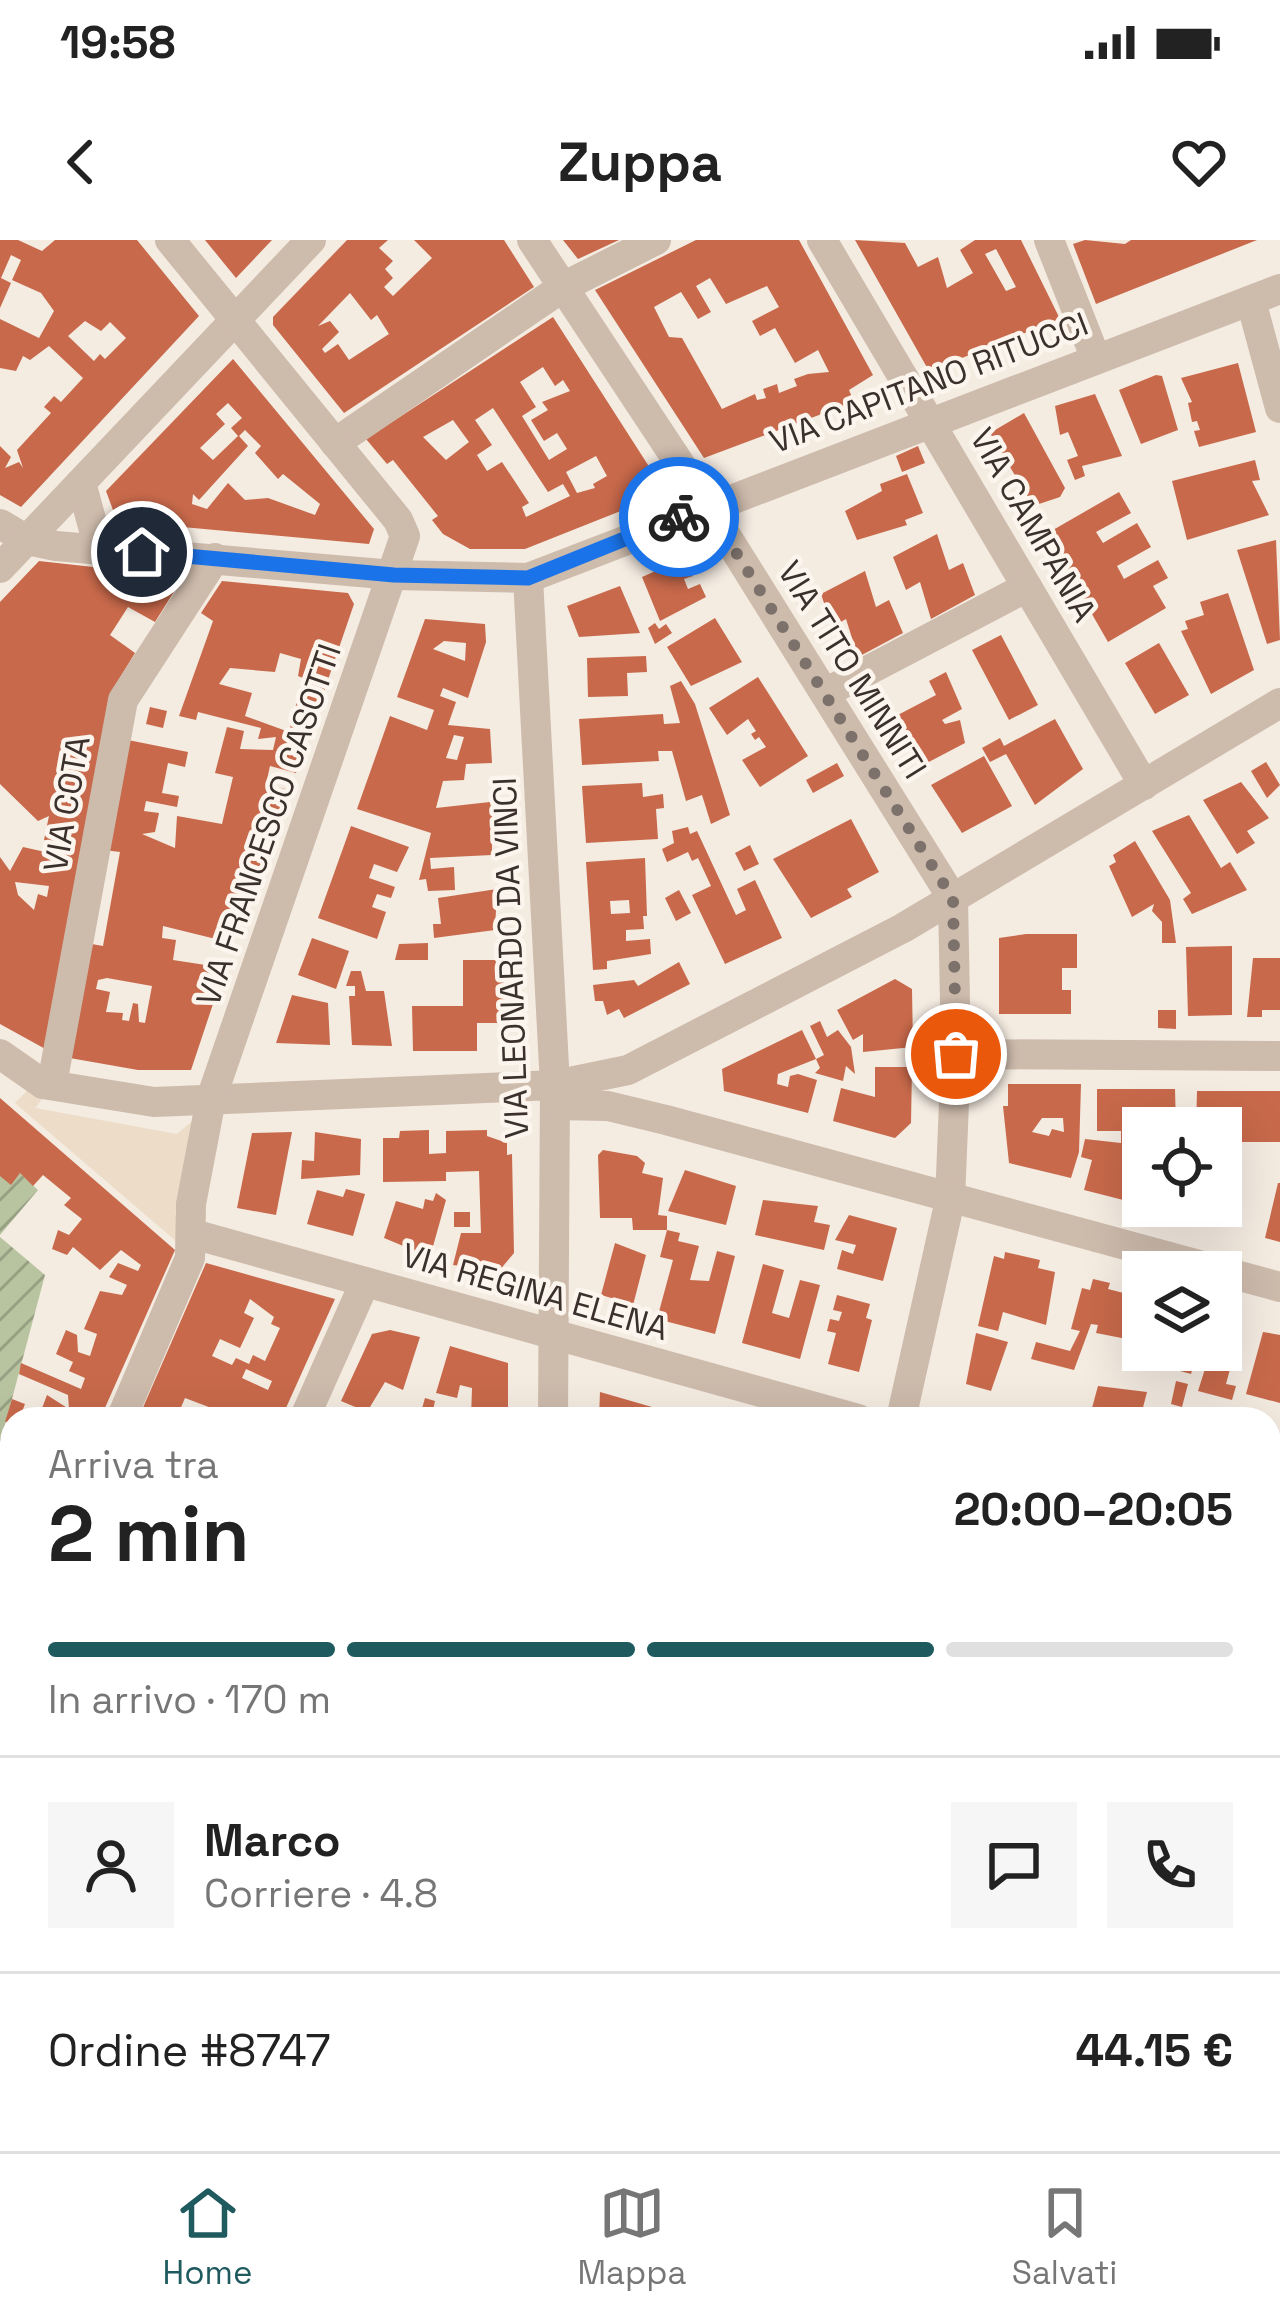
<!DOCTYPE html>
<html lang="it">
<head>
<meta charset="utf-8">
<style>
  :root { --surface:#fff; --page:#f6f6f6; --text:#222; --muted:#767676; --line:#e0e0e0; --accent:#1f5a5e }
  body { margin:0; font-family:"Space Grotesk",sans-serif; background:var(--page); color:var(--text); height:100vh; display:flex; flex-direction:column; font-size:45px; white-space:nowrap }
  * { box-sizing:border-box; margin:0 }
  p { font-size:39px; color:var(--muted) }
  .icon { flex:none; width:66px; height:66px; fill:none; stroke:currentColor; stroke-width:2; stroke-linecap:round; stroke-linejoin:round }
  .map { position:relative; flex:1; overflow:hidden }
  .side { position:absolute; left:0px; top:1167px; width:1281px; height:744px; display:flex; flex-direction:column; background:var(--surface); border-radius:36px 36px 0 0; box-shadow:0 12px 48px #0002 }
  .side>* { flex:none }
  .tools { position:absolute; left:1122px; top:867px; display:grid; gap:24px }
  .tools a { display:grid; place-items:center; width:120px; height:120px; border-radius:0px; background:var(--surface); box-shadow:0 12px 48px #0002; font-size:60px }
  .pin { position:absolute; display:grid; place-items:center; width:102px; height:102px; color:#fff; margin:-51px; border:6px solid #fff; border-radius:50%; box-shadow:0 3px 12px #0007 }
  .courier { position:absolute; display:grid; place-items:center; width:120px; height:120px; margin:-60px; border:9px solid #1a73e8; border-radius:50%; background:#fff; color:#222; box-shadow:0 3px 15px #0007 }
  .summary em { font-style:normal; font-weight:600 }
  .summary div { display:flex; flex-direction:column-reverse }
  .summary { display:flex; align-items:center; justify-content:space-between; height:204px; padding:0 48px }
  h1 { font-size:78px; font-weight:600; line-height:90px }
  .bar { display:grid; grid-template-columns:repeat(4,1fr); gap:18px 12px; align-content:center; height:144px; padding:0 48px }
  .bar i { height:15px; border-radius:9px; background:var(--line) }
  .bar .current { background:var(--accent) }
  .bar p { grid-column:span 4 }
  .line { display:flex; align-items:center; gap:30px; padding:0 48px; border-top:3px solid var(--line) }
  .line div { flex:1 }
  .round { display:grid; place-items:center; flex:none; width:126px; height:126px; border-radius:0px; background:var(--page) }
  .status { display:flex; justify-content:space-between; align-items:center; height:84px; padding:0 60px; background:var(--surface); direction:ltr }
  .status svg { height:33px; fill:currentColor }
  header { display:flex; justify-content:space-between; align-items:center; height:156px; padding:0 48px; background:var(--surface); font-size:54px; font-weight:600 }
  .menu { display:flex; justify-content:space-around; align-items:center; height:168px; border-top:3px solid var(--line); background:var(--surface); font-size:33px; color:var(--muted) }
  .menu a { display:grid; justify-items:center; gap:6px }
  .menu .current { color:var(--accent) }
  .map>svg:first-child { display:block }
  .garden { fill:url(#garden-furrows) }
  .plaza { fill:#ecdcc8 }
  .building { fill:#c8694b; fill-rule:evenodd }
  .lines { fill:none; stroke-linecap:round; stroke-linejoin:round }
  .path { stroke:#b9a596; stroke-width:4.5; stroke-dasharray:6 6; stroke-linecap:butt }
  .minor { stroke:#cdbbac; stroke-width:30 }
  .major { stroke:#7d675c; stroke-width:30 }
  .highway { stroke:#5c4a42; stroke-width:36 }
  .done { stroke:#7c716b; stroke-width:12; stroke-dasharray:0 21.6 }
  .route { stroke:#1a73e8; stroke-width:15 }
  .labels { text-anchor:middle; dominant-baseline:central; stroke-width:9; stroke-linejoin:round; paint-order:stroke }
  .street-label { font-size:33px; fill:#3b302b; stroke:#fbf5ee }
</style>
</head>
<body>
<div class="status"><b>19:58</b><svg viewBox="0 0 49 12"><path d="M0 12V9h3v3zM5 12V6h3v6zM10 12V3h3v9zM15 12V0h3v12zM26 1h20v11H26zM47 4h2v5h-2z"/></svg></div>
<header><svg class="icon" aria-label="back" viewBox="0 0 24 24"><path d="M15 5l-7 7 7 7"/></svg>Zuppa<svg class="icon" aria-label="heart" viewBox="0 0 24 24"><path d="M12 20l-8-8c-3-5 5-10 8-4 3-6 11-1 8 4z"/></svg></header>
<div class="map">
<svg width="1280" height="1911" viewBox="0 0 1280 1911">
  <defs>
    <pattern id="garden-furrows" width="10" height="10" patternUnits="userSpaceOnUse" patternTransform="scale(3)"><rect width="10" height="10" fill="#b8c4a0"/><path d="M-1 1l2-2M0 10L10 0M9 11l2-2" fill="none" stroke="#97a083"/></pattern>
  </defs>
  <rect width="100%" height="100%" fill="#f4ebe1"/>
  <g class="garden">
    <polygon points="20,933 38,950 0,995 0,936"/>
    <polygon points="0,997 45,1035 0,1204"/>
  </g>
  <polygon class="plaza" points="28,850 46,854 35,868 177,894 196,878 175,974 180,986 176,1001 15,863"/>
  <g class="building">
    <path d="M0,0H18L42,11L55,0H137L199,76L21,267L0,255V206L11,217L5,228L19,222L23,228L17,210L51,173L44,167L54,156L61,162L83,138L49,106L30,120L23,116L16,131L0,128V79L39,98L54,71L41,53L12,40L21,20L11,15L1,38L11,43L0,68ZM85,81L101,91L110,82L126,98L105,119L100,114L94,121L68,96Z"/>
    <polygon points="205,0 272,0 236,38"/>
    <path d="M347,0H388L379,8L393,21L385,29L393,38L384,47L393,56L432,18L414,0H504L534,47L344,173L273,85V77ZM350,53L371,80L377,75L389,94L349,120L338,104L325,113L322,109L339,92L330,81L318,86Z"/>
    <polygon points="563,0 619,0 578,19"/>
    <path d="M696,0H799L873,135L849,150L854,162L704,218L595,50ZM710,38L726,64L767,46L779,67L752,81L760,96L775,88L795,123L818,110L829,132L808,134L794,139L797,146L779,153L777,144L763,149L766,158L757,160L755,154L722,169L682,98L669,97L654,67L681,52L698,79L711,72L696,46Z"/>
    <path d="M855,0L905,3L918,27L938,17L947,48L973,33L960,10L975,0H1021L1060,79L929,131ZM996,9L1016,47L1006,51L985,14Z"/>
    <polygon points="1085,0 1125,4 1131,0 1257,0 1096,64 1073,4"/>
    <path d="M553,77L666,253L525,309H470L443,294L432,280L438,276L393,220L387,224L366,199ZM543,127L555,146L563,140L570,151L542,162L548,170L531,180L544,201L557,193L567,209L549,220L522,176L536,167L520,142ZM493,168L548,252L563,244L570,256L526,277L522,267L529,263L502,222L487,231L477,215L492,205L475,180ZM453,180L469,202L446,220L423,197ZM596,216L607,236L593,244L595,248L577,253L566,232Z"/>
    <path d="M233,119L374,289L369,304L117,281L106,251ZM228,163L242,178L231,188L238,196L213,220L200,208L225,184L216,174ZM245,190L261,206L255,213L278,239L283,234L320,264L315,275L268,258L245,260L228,243L207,269L192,264L193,254L199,260L248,206L239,196Z"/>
    <polygon points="1238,123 1256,192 1199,207 1194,191 1200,190 1197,181 1192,182 1188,163 1192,162 1181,138"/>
    <polygon points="1156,135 1162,136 1178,190 1141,204 1119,150"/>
    <polygon points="1095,154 1122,216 1082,226 1085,236 1075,240 1067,220 1078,216 1068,192 1060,195 1055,166"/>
    <polygon points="1024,173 1065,248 1060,257 1033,266 990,193"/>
    <polygon points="918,206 925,223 902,232 896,216"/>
    <polygon points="1255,220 1260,240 1252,241 1269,275 1187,300 1172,241"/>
    <polygon points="907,234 923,273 905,280 907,285 857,300 845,271 882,251 880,244"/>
    <polygon points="1119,252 1131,273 1096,292 1103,303 1137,283 1151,307 1117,326 1124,339 1158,320 1168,338 1153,346 1166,368 1108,402 1046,294"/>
    <polygon points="937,294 949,330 963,323 975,355 931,379 920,342 906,350 893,317"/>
    <polygon points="1276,300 1280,400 1267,404 1237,310"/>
    <polygon points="685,318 693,336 684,339 688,349 700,344 706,357 660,381 642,337"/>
    <path d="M39,321L174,336L177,347L155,382L128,367L110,395L135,413L110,454L49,811L0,784V617L10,631L23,607L54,614L56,603L44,600L49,576L38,581L0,544V362ZM15,642L49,646L47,657L38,654L34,670L18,655Z"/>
    <polygon points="865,331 876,367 889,360 903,393 858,417 846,379 832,387 821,354"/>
    <path d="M222,341L348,353L354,364L296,533L270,526L266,544L289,550L232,703L163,686L162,698L176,700L173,720L225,728L191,830H138L64,817L86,703L103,706L120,612L104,610L123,499L188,512L185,527L168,523L162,553L179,556L177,567L146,561L144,571L159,573L155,592L142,594L175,608L177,576L222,584L233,537L215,533L227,487L244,491L240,509L273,510L276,497L258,499L261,488L198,472L196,480L179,476L213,381L201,373ZM280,413L301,419L298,436L303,438L289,492L245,476L252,453L219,444L230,428L275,432ZM107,738L152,746L145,783L139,782L138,764L133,763L129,781L122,780L123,773L106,772L110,752L96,749L98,740Z"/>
    <polygon points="620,346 640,393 579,397 567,366"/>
    <polygon points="1228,353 1254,430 1211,454 1181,391 1188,389 1185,381 1204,375 1200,362"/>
    <polygon points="715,378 742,422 691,446 667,407"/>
    <path d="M425,379L485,384L486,402L468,458L443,448L440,456L456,462L448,485L490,489L492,523L466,524L464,540L443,541L436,568L490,562L497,600H492V615L430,618L431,629L454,627L455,650L428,651L426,639L419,640L431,593L357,569L390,476L427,490L434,470L397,457ZM444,401L466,403L465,421L433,409ZM454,495L464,497L457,520L446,518Z"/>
    <polygon points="655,383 659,389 666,384 672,393 655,404 648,388"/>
    <polygon points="1001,395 1038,465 1009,480 972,410"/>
    <polygon points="1159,403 1189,455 1155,474 1125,423"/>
    <polygon points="646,416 647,432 627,433 628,456 588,457 587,418"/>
    <polygon points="946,432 962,469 942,480 945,484 960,480 965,503 923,525 894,477 936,455 929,441"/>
    <polygon points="758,437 808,516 760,547 742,520 766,507 759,497 755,500 751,494 756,491 748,479 727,495 709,468"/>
    <polygon points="681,441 695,464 730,575 711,584 702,555 686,561 672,511 658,511 659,521 582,525 579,479 663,474 664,484 680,483 670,446"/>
    <polygon points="150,467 167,471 163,488 146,484"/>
    <polygon points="1055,479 1083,529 1035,565 1006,514 990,522 982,508 1000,498 1004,506"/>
    <polygon points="984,516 1012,566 962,593 931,545"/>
    <polygon points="1266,522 1280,545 1267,558 1251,531"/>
    <polygon points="837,523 844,536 813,553 806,540"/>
    <polygon points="1241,542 1269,578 1247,591 1255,603 1237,614 1203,560"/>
    <polygon points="642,543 643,557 663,554 664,568 656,569 658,599 586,603 582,546"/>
    <polygon points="1189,575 1221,628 1230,622 1247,650 1192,674 1183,659 1191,653 1152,591"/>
    <polygon points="851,579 879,632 847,649 852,657 811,678 773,619"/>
    <polygon points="351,586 409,607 397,632 374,624 369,638 395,647 391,658 377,654 372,667 386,672 377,699 318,678"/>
    <polygon points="688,587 690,594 697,591 736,675 746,670 737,649 755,640 782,698 725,724 692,655 711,646 698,618 692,621 688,612 667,622 662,609 674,603 672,591"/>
    <polygon points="1135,601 1170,660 1176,703 1162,703 1162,682 1152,671 1154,664 1132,677 1109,626 1116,622 1113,615"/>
    <polygon points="750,605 759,624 744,631 735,613"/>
    <path d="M645,618L647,676H643L644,689L626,690V701L650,699L651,714L607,721V729L593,730L586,622ZM629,660L630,673L611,674L610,661Z"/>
    <polygon points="497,649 495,690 434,698 433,684 441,684 438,658"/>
    <polygon points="679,650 691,673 676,681 665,658"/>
    <polygon points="1026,694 1077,694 1077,728 1062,728 1062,750 1071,750 1071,774 999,774 999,698"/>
    <polygon points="312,698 349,711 336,749 298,735"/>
    <polygon points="428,703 428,720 395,720 399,704"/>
    <polygon points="1232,706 1232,775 1188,776 1186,707"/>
    <polygon points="1253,718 1280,718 1280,770 1262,770 1262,777 1247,777"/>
    <polygon points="463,720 507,720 508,783 477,783 477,811 413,811 412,766 463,766"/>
    <polygon points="679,722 690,744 624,778 619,769 607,775 603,761 595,761 593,745 634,740 638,746"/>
    <polygon points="351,731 361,731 366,751 384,751 392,806 352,805 349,756 355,756 355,746 346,746"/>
    <polygon points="895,739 912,749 913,807 863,812 863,794 853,800 837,770"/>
    <polygon points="292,755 328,763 330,805 276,803"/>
    <polygon points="1158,770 1176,770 1176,789 1158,788"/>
    <polygon points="820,781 827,797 838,790 851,807 855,834 846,826 843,841 815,833 820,828 816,819 824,815 810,786"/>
    <polygon points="802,790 816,819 778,834 777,844 788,847 790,836 798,834 817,840 808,873 724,851 722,829"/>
    <polygon points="875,827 912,827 911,883 895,898 833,881 841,848 875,857"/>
    <path d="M1008,844H1081L1079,912L1071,938L1009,923L1003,866H1008ZM1042,878H1063L1064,892L1052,889L1049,896L1032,892Z"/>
    <polygon points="1097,849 1175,849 1176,888 1143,888 1143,965 1084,950 1092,920 1081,917 1085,899 1121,903 1121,891 1097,891"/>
    <polygon points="1197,851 1280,851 1280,902 1221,902 1221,888 1196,888"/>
    <polygon points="0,858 175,1010 100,1179 60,1179 41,1171 47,1155 69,1169 68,1155 19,1134 21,1123 81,1149 85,1138 69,1131 73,1122 56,1114 66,1090 77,1095 78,1112 90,1116 97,1094 84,1089 100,1051 122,1055 127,1045 109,1037 118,1023 138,1031 141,1025 121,1010 100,1030 73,1007 67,1015 52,1009 58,990 69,995 82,979 64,965 71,958 43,935 33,946 20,933 11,945 0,936"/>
    <polygon points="429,890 429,914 446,913 446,891 487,890 487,896 507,903 507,915 512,914 514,1013 499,1031 453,1025 461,993 481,993 479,931 446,932 446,941 383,942 383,898 399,898 400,891"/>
    <polygon points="292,892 276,975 237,968 252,893"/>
    <polygon points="315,892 361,899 360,935 301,939 302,920 314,921"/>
    <polygon points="603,910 637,916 645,923 642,933 663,938 658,975 667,976 667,990 633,990 632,978 600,978 598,915"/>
    <polygon points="685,930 736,946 726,985 668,971"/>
    <polygon points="1278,943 1280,943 1280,1002 1265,998"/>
    <polygon points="346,949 365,954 353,996 307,984 317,950 343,957"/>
    <polygon points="436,953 446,960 430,1017 384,998 396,961 423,969 425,959 433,961"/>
    <polygon points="763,960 818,966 814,982 830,985 824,1010 755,995"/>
    <rect x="454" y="972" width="16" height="15"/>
    <polygon points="849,975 897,988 883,1041 837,1029 842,1010 853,1014 856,1005 835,1000"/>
    <polygon points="667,990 680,993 678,1001 699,1006 690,1040 709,1041 717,1011 735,1016 715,1094 657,1079 673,1020 660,1017"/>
    <polygon points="615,1003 646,1015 631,1073 613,1068 615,1059 601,1055"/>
    <polygon points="1005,1012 1040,1020 1038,1028 1055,1032 1046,1085 1003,1072 998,1091 978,1086 994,1016 1004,1019"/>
    <path d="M206,1023L335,1059L281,1179H209L214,1169L185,1158L179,1172L194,1179H138ZM250,1059L274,1077L271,1084L280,1088L265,1121L253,1115L249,1124L236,1118L232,1125L212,1116L220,1099L240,1108L254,1078L244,1073ZM246,1129L272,1141L268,1150L242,1138Z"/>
    <polygon points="763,1024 784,1030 772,1073 789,1078 800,1040 820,1045 800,1119 742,1103"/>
    <polygon points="1093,1039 1110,1043 1108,1049 1143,1058 1142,1102 1096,1093 1098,1085 1091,1084 1074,1130 1031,1119 1036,1102 1070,1111 1080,1091 1071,1089 1082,1048 1090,1050"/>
    <polygon points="837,1055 870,1064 866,1078 872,1080 859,1132 828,1124 836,1093 827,1091 830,1079 839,1081 842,1072 833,1070"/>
    <polygon points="1221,1079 1242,1085 1226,1144 1236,1146 1232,1160 1198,1151 1211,1110 1221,1110"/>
    <polygon points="390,1090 420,1097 403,1150 385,1142 367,1172 341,1161 372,1094"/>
    <polygon points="1263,1092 1280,1095 1280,1163 1246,1154"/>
    <polygon points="976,1093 1008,1102 991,1151 966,1144"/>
    <polygon points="450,1106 508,1123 508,1179 471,1179 472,1148 460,1145 457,1158 436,1153"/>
    <polygon points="1162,1110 1198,1110 1191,1134 1158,1125"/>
    <polygon points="1176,1141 1188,1144 1182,1167 1171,1164"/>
    <polygon points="1098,1146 1147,1152 1140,1179 1089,1179"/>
    <polygon points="600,1152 659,1169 655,1179 599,1179"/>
    <polygon points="425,1158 435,1161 431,1179 419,1179"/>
    <polygon points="12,1159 25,1164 22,1172 40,1179 5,1182"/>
    <polygon points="1269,1195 1280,1198 1280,1242 1269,1239"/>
    <polygon points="0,1237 12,1243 12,1377 0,1405 0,1349 6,1351 9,1345 0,1341"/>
    <polygon points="1280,1341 1280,1374 1269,1377 1269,1344"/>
    <polygon points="12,1587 12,1691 0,1686 0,1613"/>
    <polygon points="1269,1671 1280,1680 1280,1718 1269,1732"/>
    <polygon points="0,1738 12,1744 12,1798 0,1793"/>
    <polygon points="1275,1792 1280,1795 1280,1852 1269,1844 1269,1800"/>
    <polygon points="0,1820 12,1824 12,1848 0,1844"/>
    <polygon points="17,1899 96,1899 89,1911 14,1911"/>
    <polygon points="187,1899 236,1899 234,1904 257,1911 184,1911"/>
    <polygon points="419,1899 465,1899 509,1911 416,1911"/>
    <polygon points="1103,1899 1153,1899 1144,1911 1094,1911"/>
  </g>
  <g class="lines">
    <polyline class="path" points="855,1911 857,1904"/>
    <g class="minor">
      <polyline points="532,0 707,265 953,659 956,814 950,960 901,1179"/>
      <polyline points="822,0 1144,545"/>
      <polyline points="1049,0 1096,119"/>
      <polyline points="1251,61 1280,168"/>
      <polyline points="335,203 563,47 656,0"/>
      <polyline points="81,243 99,308"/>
      <polyline points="0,284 27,300 56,306 394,335 528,338 1280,49"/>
      <polyline points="0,328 311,0"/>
      <polyline points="528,338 555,845 553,1179"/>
      <polyline points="825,453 1027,347"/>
      <polyline points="0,814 43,844 154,862 555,845 628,830 903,688 1280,463"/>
      <polyline points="956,814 1280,816"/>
      <polyline points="43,844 54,833 123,460 215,318"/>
      <polyline points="555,865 608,866 666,880 1280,1047"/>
      <polyline points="193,994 858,1179"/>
      <polyline points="121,1179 190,1018 191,964 211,859 405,296 398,280 170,0"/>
      <polyline points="304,1179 365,1042"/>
      <polyline points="1269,1293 1280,1296"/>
      <polyline points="0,1451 12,1427"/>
      <polyline points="0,1571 12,1576"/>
      <polyline points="0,1595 7,1598"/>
      <polyline points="1269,1640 1280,1648"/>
      <polyline points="637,1899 664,1911"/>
      <polyline points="720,1899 747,1911"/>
      <polyline points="798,1899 825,1911"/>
      <polyline points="952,1911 980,1899"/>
      <polyline points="1194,1911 1203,1899"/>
    </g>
    <g class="major">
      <polyline points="1269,1523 1280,1506"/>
      <polyline points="1269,1579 1280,1562"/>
      <polyline points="999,1911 1008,1899"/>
      <polyline points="1035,1911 1043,1899"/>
    </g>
    <polyline class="highway" points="1060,1911 1065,1899"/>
  </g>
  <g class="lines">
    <polyline class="done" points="679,277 707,266 953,659 956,814"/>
    <polyline class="route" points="142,312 394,335 528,338 679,277"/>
  </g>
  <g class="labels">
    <g class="street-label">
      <text transform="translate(929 143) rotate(-21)">VIA CAPITANO RITUCCI</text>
      <text transform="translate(1033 285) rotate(60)">VIA CAMPANIA</text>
      <text transform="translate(852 430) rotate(58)">VIA TITO MINNITI</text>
      <text transform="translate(67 564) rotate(-80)">VIA COTA</text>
      <text transform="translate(269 585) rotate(-71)">VIA FRANCESCO CASOTTI</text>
      <text transform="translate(511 718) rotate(-92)">VIA LEONARDO DA VINCI</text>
      <text transform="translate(535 1052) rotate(16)">VIA REGINA ELENA</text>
    </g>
  </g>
</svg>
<div class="tools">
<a><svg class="icon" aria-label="locate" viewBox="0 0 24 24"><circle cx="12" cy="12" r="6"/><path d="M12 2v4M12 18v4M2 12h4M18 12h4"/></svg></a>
<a><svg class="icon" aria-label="layers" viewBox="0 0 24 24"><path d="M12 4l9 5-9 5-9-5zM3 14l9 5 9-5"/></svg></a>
</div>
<div class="pin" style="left:956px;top:814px;background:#ea580c"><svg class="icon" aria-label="bag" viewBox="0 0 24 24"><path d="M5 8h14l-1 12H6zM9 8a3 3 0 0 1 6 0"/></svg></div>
<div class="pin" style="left:142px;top:312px;background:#1f2937"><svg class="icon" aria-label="home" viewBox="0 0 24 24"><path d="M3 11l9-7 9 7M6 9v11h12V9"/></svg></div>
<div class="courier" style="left:679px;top:277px"><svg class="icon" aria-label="bike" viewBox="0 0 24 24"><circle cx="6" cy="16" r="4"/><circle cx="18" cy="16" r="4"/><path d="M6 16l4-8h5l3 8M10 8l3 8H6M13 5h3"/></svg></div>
<section class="side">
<div class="summary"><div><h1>2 min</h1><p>Arriva tra</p></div><em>20:00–20:05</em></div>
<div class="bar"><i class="current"></i><i class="current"></i><i class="current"></i><i></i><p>In arrivo · 170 m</p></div>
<div class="line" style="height:216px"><a class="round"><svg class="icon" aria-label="person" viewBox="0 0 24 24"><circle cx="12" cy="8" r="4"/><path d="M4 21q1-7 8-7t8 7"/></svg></a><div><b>Marco</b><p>Corriere · 4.8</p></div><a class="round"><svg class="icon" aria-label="chat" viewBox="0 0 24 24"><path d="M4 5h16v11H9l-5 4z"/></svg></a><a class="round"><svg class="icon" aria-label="phone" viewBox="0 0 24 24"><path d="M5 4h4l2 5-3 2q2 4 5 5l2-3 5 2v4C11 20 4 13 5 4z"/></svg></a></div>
<div class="line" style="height:156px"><div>Ordine #8747</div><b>44.15 €</b></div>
</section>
</div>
<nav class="menu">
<a class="current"><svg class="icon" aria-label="home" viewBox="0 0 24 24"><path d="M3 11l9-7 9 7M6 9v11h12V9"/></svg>Home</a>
<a><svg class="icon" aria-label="map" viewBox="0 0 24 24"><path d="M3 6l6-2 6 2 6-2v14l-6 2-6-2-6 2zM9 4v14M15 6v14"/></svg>Mappa</a>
<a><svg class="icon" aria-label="saved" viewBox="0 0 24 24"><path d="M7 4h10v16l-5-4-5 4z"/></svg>Salvati</a>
</nav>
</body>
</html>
